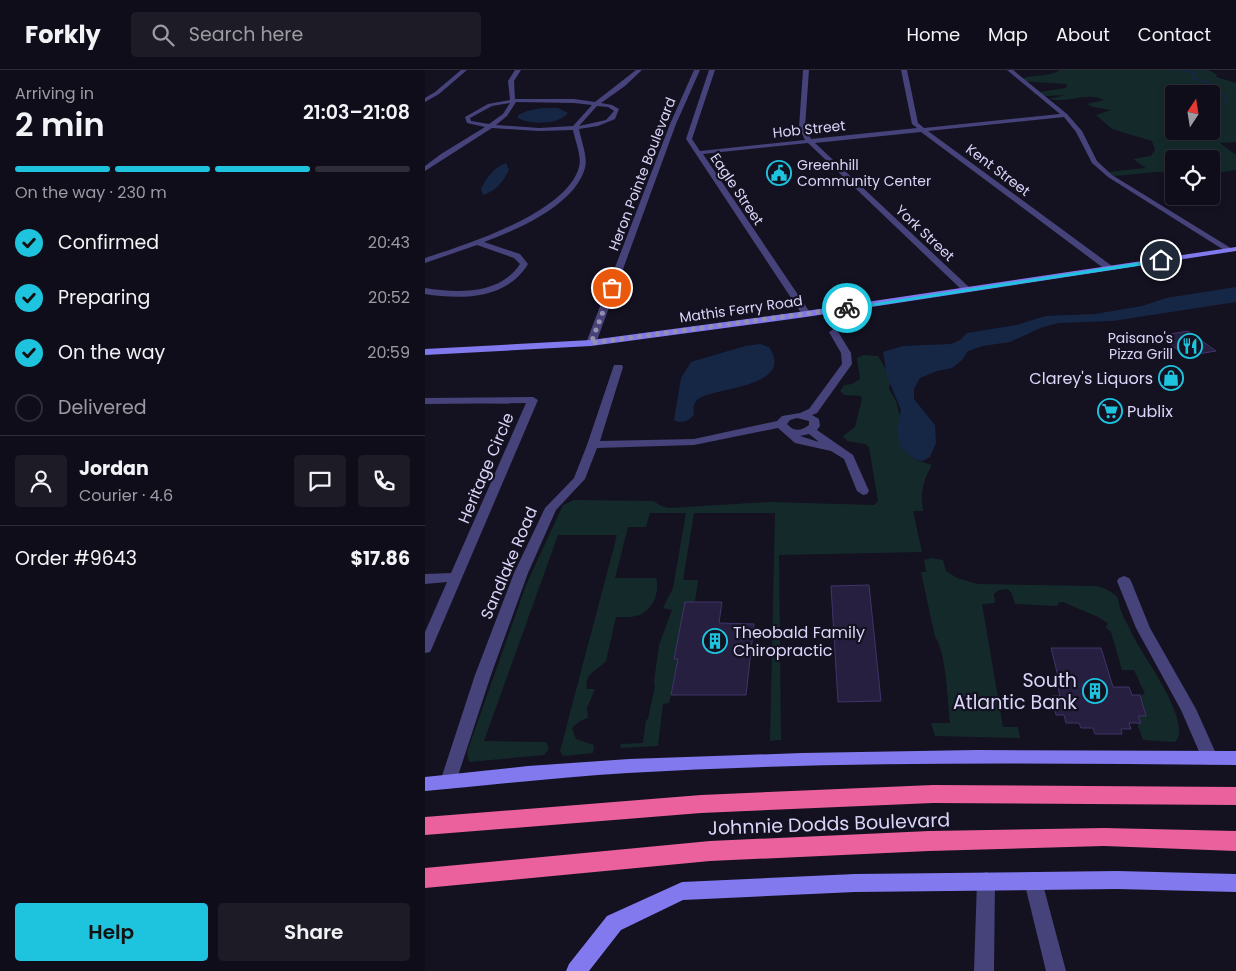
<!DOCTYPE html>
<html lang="en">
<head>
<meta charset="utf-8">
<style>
  :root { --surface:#0f0d19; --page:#1d1b26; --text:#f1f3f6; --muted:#9b9ca2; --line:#2f2d38; --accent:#1ec3de }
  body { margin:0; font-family:Poppins,sans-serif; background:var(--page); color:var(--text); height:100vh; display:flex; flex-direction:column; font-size:19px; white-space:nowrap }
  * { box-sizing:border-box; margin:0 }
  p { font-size:16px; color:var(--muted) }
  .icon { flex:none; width:28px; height:28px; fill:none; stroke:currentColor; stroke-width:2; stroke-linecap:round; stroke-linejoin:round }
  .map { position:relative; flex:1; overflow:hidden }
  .panel { display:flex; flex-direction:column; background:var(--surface); width:425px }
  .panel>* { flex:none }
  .needle { width:32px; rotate:12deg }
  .buttons { position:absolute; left:740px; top:15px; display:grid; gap:10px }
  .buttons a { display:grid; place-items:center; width:55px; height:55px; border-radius:5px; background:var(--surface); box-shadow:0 2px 8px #0003,0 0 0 1px var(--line); font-size:25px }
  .pin { position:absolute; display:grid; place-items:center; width:42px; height:42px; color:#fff; margin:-21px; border:2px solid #fff; border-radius:50%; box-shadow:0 1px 5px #0007 }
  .courier { position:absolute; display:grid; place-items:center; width:50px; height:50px; margin:-25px; border:4px solid #1ec3de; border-radius:50%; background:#fff; color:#222; box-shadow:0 1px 6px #0007 }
  .summary em { font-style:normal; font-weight:600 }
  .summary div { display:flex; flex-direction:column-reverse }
  .summary { display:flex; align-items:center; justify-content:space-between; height:85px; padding:0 15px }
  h1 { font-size:32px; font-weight:600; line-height:38px }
  .bar { display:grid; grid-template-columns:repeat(4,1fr); gap:8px 5px; align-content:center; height:60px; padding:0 15px }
  .bar i { height:6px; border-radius:4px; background:var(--line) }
  .bar .on { background:var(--accent) }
  .bar p { grid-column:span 4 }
  .line { display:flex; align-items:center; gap:12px; padding:0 15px; border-top:1px solid var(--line) }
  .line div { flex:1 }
  .round { display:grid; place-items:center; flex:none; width:52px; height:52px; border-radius:5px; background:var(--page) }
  ol { padding:0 15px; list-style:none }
  li { display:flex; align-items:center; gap:15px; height:55px }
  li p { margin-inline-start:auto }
  li .icon { padding:5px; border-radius:50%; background:var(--accent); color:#111; stroke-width:4 }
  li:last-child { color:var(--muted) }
  li i { width:28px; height:28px; border:2px solid var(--line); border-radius:50% }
  .primary-button { display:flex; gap:10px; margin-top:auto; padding:10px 15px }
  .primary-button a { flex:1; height:58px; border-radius:5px; background:var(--accent); color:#111; font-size:20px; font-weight:600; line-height:58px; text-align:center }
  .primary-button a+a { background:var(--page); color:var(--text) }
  header { display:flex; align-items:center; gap:30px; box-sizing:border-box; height:70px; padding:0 25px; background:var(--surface); border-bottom:1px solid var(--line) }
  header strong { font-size:24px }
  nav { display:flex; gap:28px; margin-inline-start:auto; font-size:18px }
  .search { width:350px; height:45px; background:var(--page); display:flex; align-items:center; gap:12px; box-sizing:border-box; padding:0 18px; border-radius:5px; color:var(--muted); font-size:19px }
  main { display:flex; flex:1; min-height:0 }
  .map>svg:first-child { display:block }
  .green { fill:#142a2a; fill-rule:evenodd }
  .water { fill:#162745 }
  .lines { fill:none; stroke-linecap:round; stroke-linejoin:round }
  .stream { stroke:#162745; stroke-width:2 }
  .building { fill:#271f3f; stroke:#403468 }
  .street { fill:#46427a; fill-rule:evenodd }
  .secondary { fill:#8179ed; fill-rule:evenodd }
  .highway { fill:#ea619d; fill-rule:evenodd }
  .route { fill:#1ec3de }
  .done { stroke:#9591ad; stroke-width:5; stroke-dasharray:0 9 }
  .labels { text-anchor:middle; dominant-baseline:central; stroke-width:4.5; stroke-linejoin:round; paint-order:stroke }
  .far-street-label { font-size:14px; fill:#dbd6f9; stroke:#141121 }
  .far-poi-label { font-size:14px; fill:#dbd6f9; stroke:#141121; text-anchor:start }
  .poi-label { font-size:16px; fill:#dbd6f9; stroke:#141121; text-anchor:start }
  .street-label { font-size:16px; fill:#dbd6f9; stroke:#141121 }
  .near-poi-label { font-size:19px; fill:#dbd6f9; stroke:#141121; text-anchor:end }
  .near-street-label { font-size:19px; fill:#dbd6f9; stroke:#141121 }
</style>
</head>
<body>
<header>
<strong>Forkly</strong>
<div class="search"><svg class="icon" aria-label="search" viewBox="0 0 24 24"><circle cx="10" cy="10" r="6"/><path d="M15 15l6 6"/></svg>Search here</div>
<nav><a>Home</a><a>Map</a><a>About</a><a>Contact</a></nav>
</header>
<main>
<section class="panel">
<div class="summary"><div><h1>2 min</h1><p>Arriving in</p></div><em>21:03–21:08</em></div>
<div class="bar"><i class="on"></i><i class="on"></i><i class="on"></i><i></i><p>On the way · 230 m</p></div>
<ol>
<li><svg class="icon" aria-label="check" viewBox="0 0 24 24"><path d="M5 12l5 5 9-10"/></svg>Confirmed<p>20:43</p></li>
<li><svg class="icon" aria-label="check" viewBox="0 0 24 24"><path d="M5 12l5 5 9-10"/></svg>Preparing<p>20:52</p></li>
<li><svg class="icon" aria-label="check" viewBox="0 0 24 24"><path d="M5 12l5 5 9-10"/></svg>On the way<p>20:59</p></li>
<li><i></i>Delivered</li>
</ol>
<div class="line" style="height:90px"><a class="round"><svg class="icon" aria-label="person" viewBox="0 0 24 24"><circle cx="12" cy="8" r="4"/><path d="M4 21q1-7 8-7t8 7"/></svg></a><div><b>Jordan</b><p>Courier · 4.6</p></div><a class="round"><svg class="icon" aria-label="chat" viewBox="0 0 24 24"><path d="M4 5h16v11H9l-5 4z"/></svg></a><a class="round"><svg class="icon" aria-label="phone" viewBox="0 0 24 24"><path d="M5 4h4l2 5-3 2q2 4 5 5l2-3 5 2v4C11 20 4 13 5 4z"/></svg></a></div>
<div class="line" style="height:65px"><div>Order #9643</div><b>$17.86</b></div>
<div class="primary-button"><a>Help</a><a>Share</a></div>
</section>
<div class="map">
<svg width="811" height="901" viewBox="0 0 811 901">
  <rect width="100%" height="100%" fill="#141121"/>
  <g class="green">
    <path d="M635,0H784L792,5L791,7L811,13V72L795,73L811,85V100L786,104V89H749V103L731,102L689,106L683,102L721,98L708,89L726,86L730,80L727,71L687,59L671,45L686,40L668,37L662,34L679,30C664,21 641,34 624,29L641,25L622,26L607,23L641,18L642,14L593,11C605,3 624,8 635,0ZM749,24H786V61H749Z"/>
    <path d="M438,285L453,286L466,308L464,319L471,331L484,383L491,390L507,395C498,410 495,423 498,441H488L497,482L354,485L356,670L345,671L350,443H269L258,510H273L270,532L253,589L244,633L238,634L233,676L195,678L196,674L218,673L221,650L223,649L230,616L229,612L234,575L247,540L238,538L248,518L261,443H225L221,457H203L190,508H231C235,520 229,537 218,543C210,548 199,547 191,547L181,591C172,601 159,603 162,619H170L162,638L163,648L155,651L147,658L151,669L169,675L168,683L138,686L135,681L192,465H133L59,671L121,672L124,679L119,685L44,692L42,682L101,515L138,435L149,430L229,431L236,436L244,438L344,432L449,435L453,431L444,377L440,374L422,371L418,366L430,357L437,329L436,326L419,325L415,321L419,315L427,314L435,309L432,288Z"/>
    <path d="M507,488L518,490L521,501L532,508L552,514L672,516C679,518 687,521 692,527C694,530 694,534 695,538C698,547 704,557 708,566C718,586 769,654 750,672L718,670L712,653H715L713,646H721L715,625L720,624L709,600H697L686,562L681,557L683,553L673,547L638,532H634L632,536L590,534L587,524L583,519L574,520L569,524L570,533L557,534L578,657H593L595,668L510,666L506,653H525C523,634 521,579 510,567L496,502H501L499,490Z"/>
  </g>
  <g class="water">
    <path d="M117,38H133L143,43C134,55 105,55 93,48V45L102,41Z"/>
    <path d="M81,93L84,100C78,112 71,121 58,125L56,119C62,107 68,98 81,93Z"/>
    <polygon points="811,217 811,232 688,251 634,253 618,257 585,272 558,276 543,281 537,290 527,298 512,301 495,308 489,319 489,329 510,355 511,373 505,387 498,391 491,390 475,377 472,359 476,340 462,306 458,282 478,276 526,274 535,270 542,263 592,255 620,246 670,244 717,236 741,228"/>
    <path d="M335,274L344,277C372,319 284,317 272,330C268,335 268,340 269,345C262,352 257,354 249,350L256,308L266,292L320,276Z"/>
  </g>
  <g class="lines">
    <polyline class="stream" points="757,0 770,3 768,8 784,13 782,16 789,17 798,24 795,24 800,27 802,33"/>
  </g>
  <g class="building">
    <polygon points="763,261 791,281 761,286 734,266"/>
    <polygon points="444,515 456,631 413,632 406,516"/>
    <polygon points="260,532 297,532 294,553 329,554 321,625 246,625 253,589 249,589"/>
    <polygon points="626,578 676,578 688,617 704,617 707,625 715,625 721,646 713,646 716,653 704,653 706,659 696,659 697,664 670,664 668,658 656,658 654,653 641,653 639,645 631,645 627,626 635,626 633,618 636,618"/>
  </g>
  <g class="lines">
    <g class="street">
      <polygon points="36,0 42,0 14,24 0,32 0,28 10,22"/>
      <path d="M90,0H96L89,11L90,29H149L170,32L211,0H217L200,16L176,33L187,35L194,39L190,49L173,56L154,59C156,70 163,87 160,98C150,135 92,160 59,172L95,184L103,194C82,229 37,230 0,224V218C32,223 75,225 95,194L89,188L52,175L0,193V188C40,175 142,143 154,97C157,86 150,71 148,60L114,61L67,58L0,101V96L16,84L60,57L42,53L40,47L63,34L85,30L83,11ZM91,32L149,33L167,35L148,56L114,58L71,55L82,46ZM85,33L78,44L64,54L46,51L45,48L67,36ZM172,36L183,37L189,41L181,50L154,56Z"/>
      <polygon points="269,0 275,0 251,54 171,273 166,276 163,275 161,273 245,54"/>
      <polygon points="284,0 290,0 267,69 275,81 380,70 374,57 378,0 384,0 380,57 386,69 492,58 487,54 476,0 482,0 493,53 499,58 635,44 582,0 588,0 642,44 657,61 672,91 687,105 809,180 802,182 683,107 667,93 651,62 639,47 503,61 687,196 687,200 681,200 496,62 390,73 545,218 545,222 539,222 383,73 278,84 386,244 384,246 378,246 261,69"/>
      <path d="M409,259L412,260L426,283L427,294L392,343L387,345L394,349L395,356L392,360L428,385L444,421L442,424L438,425L432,421L419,389L406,381L370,373L353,358L269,375L172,378L160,409L131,440L103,503L66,605L31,712L29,717L23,719L17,717L15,712L50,605L89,503L120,438L149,408L162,375L189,295H197L198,297L175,371L269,369L352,351L357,346L375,343L384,339L417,294L416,283L404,262ZM372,348L384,351V355C376,361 369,362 362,354L365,350ZM384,364L394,372L375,366Z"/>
      <polygon points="108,327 113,330 7,578 5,582 0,583 0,562 22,512 0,514 0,504 26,503 101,333 0,334 0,328"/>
      <polygon points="699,506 704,508 706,511 725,558 771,639 793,688 791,693 785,695 779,693 756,640 711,558 692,511 694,508"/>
      <polygon points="561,802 568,805 570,811 569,901 549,901 552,811 554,805"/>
      <polygon points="608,802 615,805 617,811 641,901 621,901 599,811 601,805"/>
    </g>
    <g class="secondary">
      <polygon points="811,177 811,181 381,247 166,276 0,285 0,279 166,270 381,241"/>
      <path d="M551,680L811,681V695C608,693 406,691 203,703C135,707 68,715 0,721V707L103,696L204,689L377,683Z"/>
      <polygon points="692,801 811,804 811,822 692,819 430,822 258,830 196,860 164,901 141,901 144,894 182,846 257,812 430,804"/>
    </g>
    <g class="highway">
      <polygon points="508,715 811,717 811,735 508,733 276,743 0,765 0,747 276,725"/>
      <polygon points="679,758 811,761 811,781 679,776 504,781 285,791 0,818 0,798 285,771 504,761"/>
    </g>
  </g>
  <polygon class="route" points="736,189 738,192 422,240 419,238"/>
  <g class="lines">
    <polyline class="done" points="187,218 166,273 422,238"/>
  </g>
  <defs>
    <symbol id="civic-ring" viewBox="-11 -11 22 22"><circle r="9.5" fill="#141121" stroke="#1ec3de" stroke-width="1.5"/><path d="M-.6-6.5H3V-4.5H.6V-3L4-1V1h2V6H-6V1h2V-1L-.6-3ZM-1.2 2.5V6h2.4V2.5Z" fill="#1ec3de"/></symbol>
    <symbol id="restaurant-ring" viewBox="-11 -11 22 22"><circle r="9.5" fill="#141121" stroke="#1ec3de" stroke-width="1.5"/><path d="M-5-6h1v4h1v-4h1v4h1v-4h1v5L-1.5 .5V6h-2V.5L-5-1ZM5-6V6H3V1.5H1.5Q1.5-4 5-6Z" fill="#1ec3de"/></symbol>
    <symbol id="shop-ring" viewBox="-11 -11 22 22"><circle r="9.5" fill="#141121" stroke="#1ec3de" stroke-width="1.5"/><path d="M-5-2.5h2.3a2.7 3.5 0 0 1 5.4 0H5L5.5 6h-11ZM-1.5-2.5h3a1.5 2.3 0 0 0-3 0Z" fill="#1ec3de"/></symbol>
    <symbol id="supermarket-ring" viewBox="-11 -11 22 22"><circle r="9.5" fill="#141121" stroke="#1ec3de" stroke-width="1.5"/><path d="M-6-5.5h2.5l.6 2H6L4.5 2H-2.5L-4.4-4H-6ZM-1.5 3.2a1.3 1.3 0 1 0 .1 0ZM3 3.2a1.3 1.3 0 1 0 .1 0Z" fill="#1ec3de"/></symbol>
    <symbol id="building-ring" viewBox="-11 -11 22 22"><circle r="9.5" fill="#141121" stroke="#1ec3de" stroke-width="1.5"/><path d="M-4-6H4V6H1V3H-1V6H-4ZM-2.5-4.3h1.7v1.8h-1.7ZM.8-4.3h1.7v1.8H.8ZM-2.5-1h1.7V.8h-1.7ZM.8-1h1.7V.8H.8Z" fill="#1ec3de"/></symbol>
  </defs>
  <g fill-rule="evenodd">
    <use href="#civic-ring" x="340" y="89" width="28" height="28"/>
    <use href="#restaurant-ring" x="751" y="262" width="28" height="28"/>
    <use href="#shop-ring" x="732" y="294" width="28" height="28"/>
    <use href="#supermarket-ring" x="671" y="327" width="28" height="28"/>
    <use href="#building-ring" x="276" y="557" width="28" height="28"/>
    <use href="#building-ring" x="656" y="607" width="28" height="28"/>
  </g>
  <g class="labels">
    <g class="far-street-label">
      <text transform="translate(384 59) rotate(-6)">Hob Street</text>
      <text transform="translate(573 100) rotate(37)">Kent Street</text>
      <text transform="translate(217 104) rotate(-69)">Heron Pointe Boulevard</text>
      <text transform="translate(312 119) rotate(56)">Eagle Street</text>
      <text transform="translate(500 163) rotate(43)">York Street</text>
      <text transform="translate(316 239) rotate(-8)">Mathis Ferry Road</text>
    </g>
    <g class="far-poi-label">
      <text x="372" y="95">Greenhill<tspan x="372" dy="16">Community Center</tspan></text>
      <text x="748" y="268" text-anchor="end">Paisano's<tspan x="748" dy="16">Pizza Grill</tspan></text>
    </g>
    <g class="poi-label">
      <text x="728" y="308" text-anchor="end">Clarey's Liquors</text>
      <text x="702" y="341">Publix</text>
      <text x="308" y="562">Theobald Family<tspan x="308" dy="18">Chiropractic</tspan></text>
    </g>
    <g class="street-label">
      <text transform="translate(61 398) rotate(-67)">Heritage Circle</text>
      <text transform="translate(84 493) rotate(-67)">Sandlake Road</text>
    </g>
    <g class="near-poi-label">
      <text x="652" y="610">South<tspan x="652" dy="22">Atlantic Bank</tspan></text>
    </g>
    <g class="near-street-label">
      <text transform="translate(404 754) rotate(-2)">Johnnie Dodds Boulevard</text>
    </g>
  </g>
</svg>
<div class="buttons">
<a><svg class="needle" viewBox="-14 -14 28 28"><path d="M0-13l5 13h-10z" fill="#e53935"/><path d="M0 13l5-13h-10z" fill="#9b9ca2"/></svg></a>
<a><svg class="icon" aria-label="locate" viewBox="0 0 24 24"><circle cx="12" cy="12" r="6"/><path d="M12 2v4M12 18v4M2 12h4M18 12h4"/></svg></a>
</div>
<div class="pin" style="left:187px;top:218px;background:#ea580c"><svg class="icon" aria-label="bag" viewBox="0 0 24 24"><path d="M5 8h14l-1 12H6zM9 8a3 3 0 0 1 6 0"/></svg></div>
<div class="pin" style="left:736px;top:190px;background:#1f2937"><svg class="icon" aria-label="home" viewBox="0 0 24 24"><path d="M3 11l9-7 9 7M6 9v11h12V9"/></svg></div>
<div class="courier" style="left:422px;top:238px"><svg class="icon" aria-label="bike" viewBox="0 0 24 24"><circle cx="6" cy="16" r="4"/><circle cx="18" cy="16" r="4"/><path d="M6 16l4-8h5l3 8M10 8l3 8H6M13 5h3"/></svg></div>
</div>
</main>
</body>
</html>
